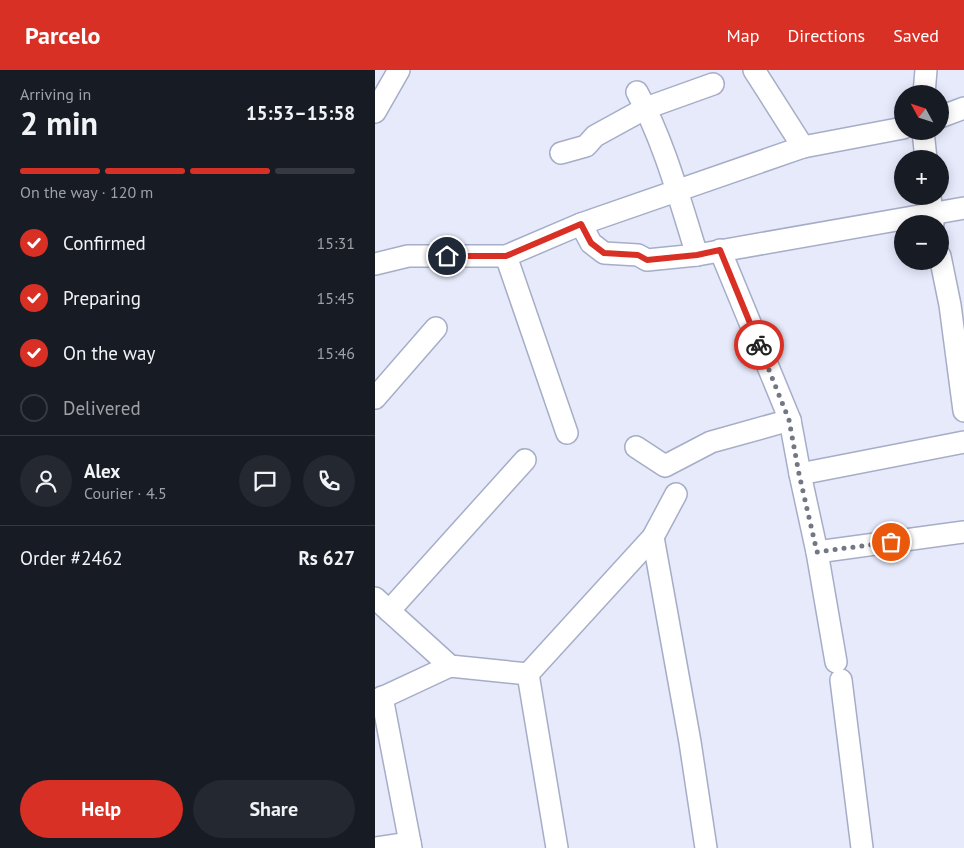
<!DOCTYPE html>
<html lang="en">
<head>
<meta charset="utf-8">
<style>
  :root { --surface:#171b24; --page:#242831; --text:#f1f3f6; --muted:#9ea1a6; --line:#363941; --accent:#d93025 }
  body { margin:0; font-family:"PT Sans",sans-serif; background:var(--page); color:var(--text); height:100vh; display:flex; flex-direction:column; font-size:19px; white-space:nowrap }
  * { box-sizing:border-box; margin:0 }
  p { font-size:16px; color:var(--muted) }
  .icon { flex:none; width:28px; height:28px; fill:none; stroke:currentColor; stroke-width:2; stroke-linecap:round; stroke-linejoin:round }
  .map { position:relative; flex:1; overflow:hidden }
  .panel { display:flex; flex-direction:column; background:var(--surface); width:375px }
  .panel>* { flex:none }
  .needle { width:32px; rotate:310deg }
  .buttons { position:absolute; left:519px; top:15px; display:grid; gap:10px }
  .buttons a { display:grid; place-items:center; width:55px; height:55px; border-radius:50%; background:var(--surface); box-shadow:0 2px 12px #0003; font-size:25px }
  .pin { position:absolute; display:grid; place-items:center; width:42px; height:42px; color:#fff; margin:-21px; border:2px solid #fff; border-radius:50%; box-shadow:0 1px 5px #0007 }
  .courier { position:absolute; display:grid; place-items:center; width:50px; height:50px; margin:-25px; border:4px solid #d93025; border-radius:50%; background:#fff; color:#222; box-shadow:0 1px 6px #0007 }
  .overview em { font-style:normal; font-weight:800 }
  .overview div { display:flex; flex-direction:column-reverse }
  .overview { display:flex; align-items:center; justify-content:space-between; height:85px; padding:0 20px }
  h1 { font-size:32px; font-weight:800; line-height:38px }
  .bar { display:grid; grid-template-columns:repeat(4,1fr); gap:8px 5px; align-content:center; height:60px; padding:0 20px }
  .bar i { height:6px; border-radius:4px; background:var(--line) }
  .bar .current { background:var(--accent) }
  .bar p { grid-column:span 4 }
  .line { display:flex; align-items:center; gap:12px; padding:0 20px; border-top:1px solid var(--line) }
  .line div { flex:1 }
  .round { display:grid; place-items:center; flex:none; width:52px; height:52px; border-radius:26px; background:var(--page) }
  ol { padding:0 20px; list-style:none }
  li { display:flex; align-items:center; gap:15px; height:55px }
  li p { margin-inline-start:auto }
  li .icon { padding:5px; border-radius:50%; background:var(--accent); color:#fff; stroke-width:4 }
  li:last-child { color:var(--muted) }
  li i { width:28px; height:28px; border:2px solid var(--line); border-radius:50% }
  .action { display:flex; gap:10px; margin-top:auto; padding:10px 20px }
  .action a { flex:1; height:58px; border-radius:30px; background:var(--accent); color:#fff; font-size:20px; font-weight:800; line-height:58px; text-align:center }
  .action a+a { background:var(--page); color:var(--text) }
  header { display:flex; align-items:center; gap:30px; box-sizing:border-box; height:70px; padding:0 25px; background:var(--accent); color:#fff }
  header strong { font-size:24px }
  nav { display:flex; gap:28px; margin-inline-start:auto; font-size:18px }
  main { display:flex; flex:1; min-height:0 }
  .map>svg:first-child { display:block }
  .lines { fill:none; stroke-linecap:round; stroke-linejoin:round }
  .minor-casing { stroke:#a6adc7; stroke-width:24 }
  .minor { stroke:#fff; stroke-width:21 }
  .done { stroke:#737683; stroke-width:5; stroke-dasharray:0 9 }
  .route { stroke:#d93025; stroke-width:6 }
</style>
</head>
<body>
<header>
<strong>Parcelo</strong>
<nav><a>Map</a><a>Directions</a><a>Saved</a></nav>
</header>
<main>
<section class="panel">
<div class="overview"><div><h1>2 min</h1><p>Arriving in</p></div><em>15:53–15:58</em></div>
<div class="bar"><i class="current"></i><i class="current"></i><i class="current"></i><i></i><p>On the way · 120 m</p></div>
<ol>
<li><svg class="icon" aria-label="check" viewBox="0 0 24 24"><path d="M5 12l5 5 9-10"/></svg>Confirmed<p>15:31</p></li>
<li><svg class="icon" aria-label="check" viewBox="0 0 24 24"><path d="M5 12l5 5 9-10"/></svg>Preparing<p>15:45</p></li>
<li><svg class="icon" aria-label="check" viewBox="0 0 24 24"><path d="M5 12l5 5 9-10"/></svg>On the way<p>15:46</p></li>
<li><i></i>Delivered</li>
</ol>
<div class="line" style="height:90px"><a class="round"><svg class="icon" aria-label="person" viewBox="0 0 24 24"><circle cx="12" cy="8" r="4"/><path d="M4 21q1-7 8-7t8 7"/></svg></a><div><b>Alex</b><p>Courier · 4.5</p></div><a class="round"><svg class="icon" aria-label="chat" viewBox="0 0 24 24"><path d="M4 5h16v11H9l-5 4z"/></svg></a><a class="round"><svg class="icon" aria-label="phone" viewBox="0 0 24 24"><path d="M5 4h4l2 5-3 2q2 4 5 5l2-3 5 2v4C11 20 4 13 5 4z"/></svg></a></div>
<div class="line" style="height:65px"><div>Order #2462</div><b>Rs 627</b></div>
<div class="action"><a>Help</a><a>Share</a></div>
</section>
<div class="map">
<svg width="589" height="778" viewBox="0 0 589 778">
  <rect width="100%" height="100%" fill="#e6eafb"/>
  <g class="lines">
    <defs>
      <g id="minor">
        <polyline points="379,0 428,77 528,58"/>
        <path d="M262,22C289,71 305,131 322,185"/>
        <polyline points="549,24 551,0"/>
        <polyline points="0,42 24,0"/>
        <polyline points="565,47 589,38"/>
        <polyline points="548,61 551,89"/>
        <polyline points="186,83 211,76 220,66 271,38 338,14"/>
        <polyline points="555,126 558,154"/>
        <polyline points="206,154 216,173 229,183 263,185 272,190 322,185 589,138"/>
        <polyline points="345,180 415,350 425,404 442,482 461,592"/>
        <polyline points="131,186 192,363"/>
        <polyline points="565,186 575,235 589,341"/>
        <polyline points="0,194 33,186 131,186 206,154 428,77"/>
        <polyline points="0,328 61,258"/>
        <polyline points="261,377 290,396 336,372 415,350"/>
        <polyline points="425,404 589,372"/>
        <polyline points="278,467 315,672 331,778"/>
        <polyline points="442,482 589,462"/>
        <polyline points="0,528 75,596 153,604 278,467 301,424"/>
        <polyline points="14,541 150,390"/>
        <polyline points="153,604 182,778"/>
        <polyline points="466,610 487,778"/>
        <polyline points="7,627 36,778"/>
        <polyline points="0,631 75,596"/>
        <polyline points="0,778 35,773"/>
      </g>
    </defs>
    <use href="#minor" class="minor-casing"/>
    <use href="#minor" class="minor"/>
  </g>
  <g class="lines">
    <polyline class="done" points="384,275 414,350 424,404 442,482 516,472"/>
    <polyline class="route" points="72,186 131,186 206,154 216,173 229,183 263,185 272,190 322,185 345,180 384,275"/>
  </g>
</svg>
<div class="buttons">
<a><svg class="needle" viewBox="-14 -14 28 28"><path d="M0-13l5 13h-10z" fill="#e53935"/><path d="M0 13l5-13h-10z" fill="#9ea1a6"/></svg></a>
<a>+</a>
<a>−</a>
</div>
<div class="pin" style="left:516px;top:472px;background:#ea580c"><svg class="icon" aria-label="bag" viewBox="0 0 24 24"><path d="M5 8h14l-1 12H6zM9 8a3 3 0 0 1 6 0"/></svg></div>
<div class="pin" style="left:72px;top:186px;background:#1f2937"><svg class="icon" aria-label="home" viewBox="0 0 24 24"><path d="M3 11l9-7 9 7M6 9v11h12V9"/></svg></div>
<div class="courier" style="left:384px;top:275px"><svg class="icon" aria-label="bike" viewBox="0 0 24 24"><circle cx="6" cy="16" r="4"/><circle cx="18" cy="16" r="4"/><path d="M6 16l4-8h5l3 8M10 8l3 8H6M13 5h3"/></svg></div>
</div>
</main>
</body>
</html>
